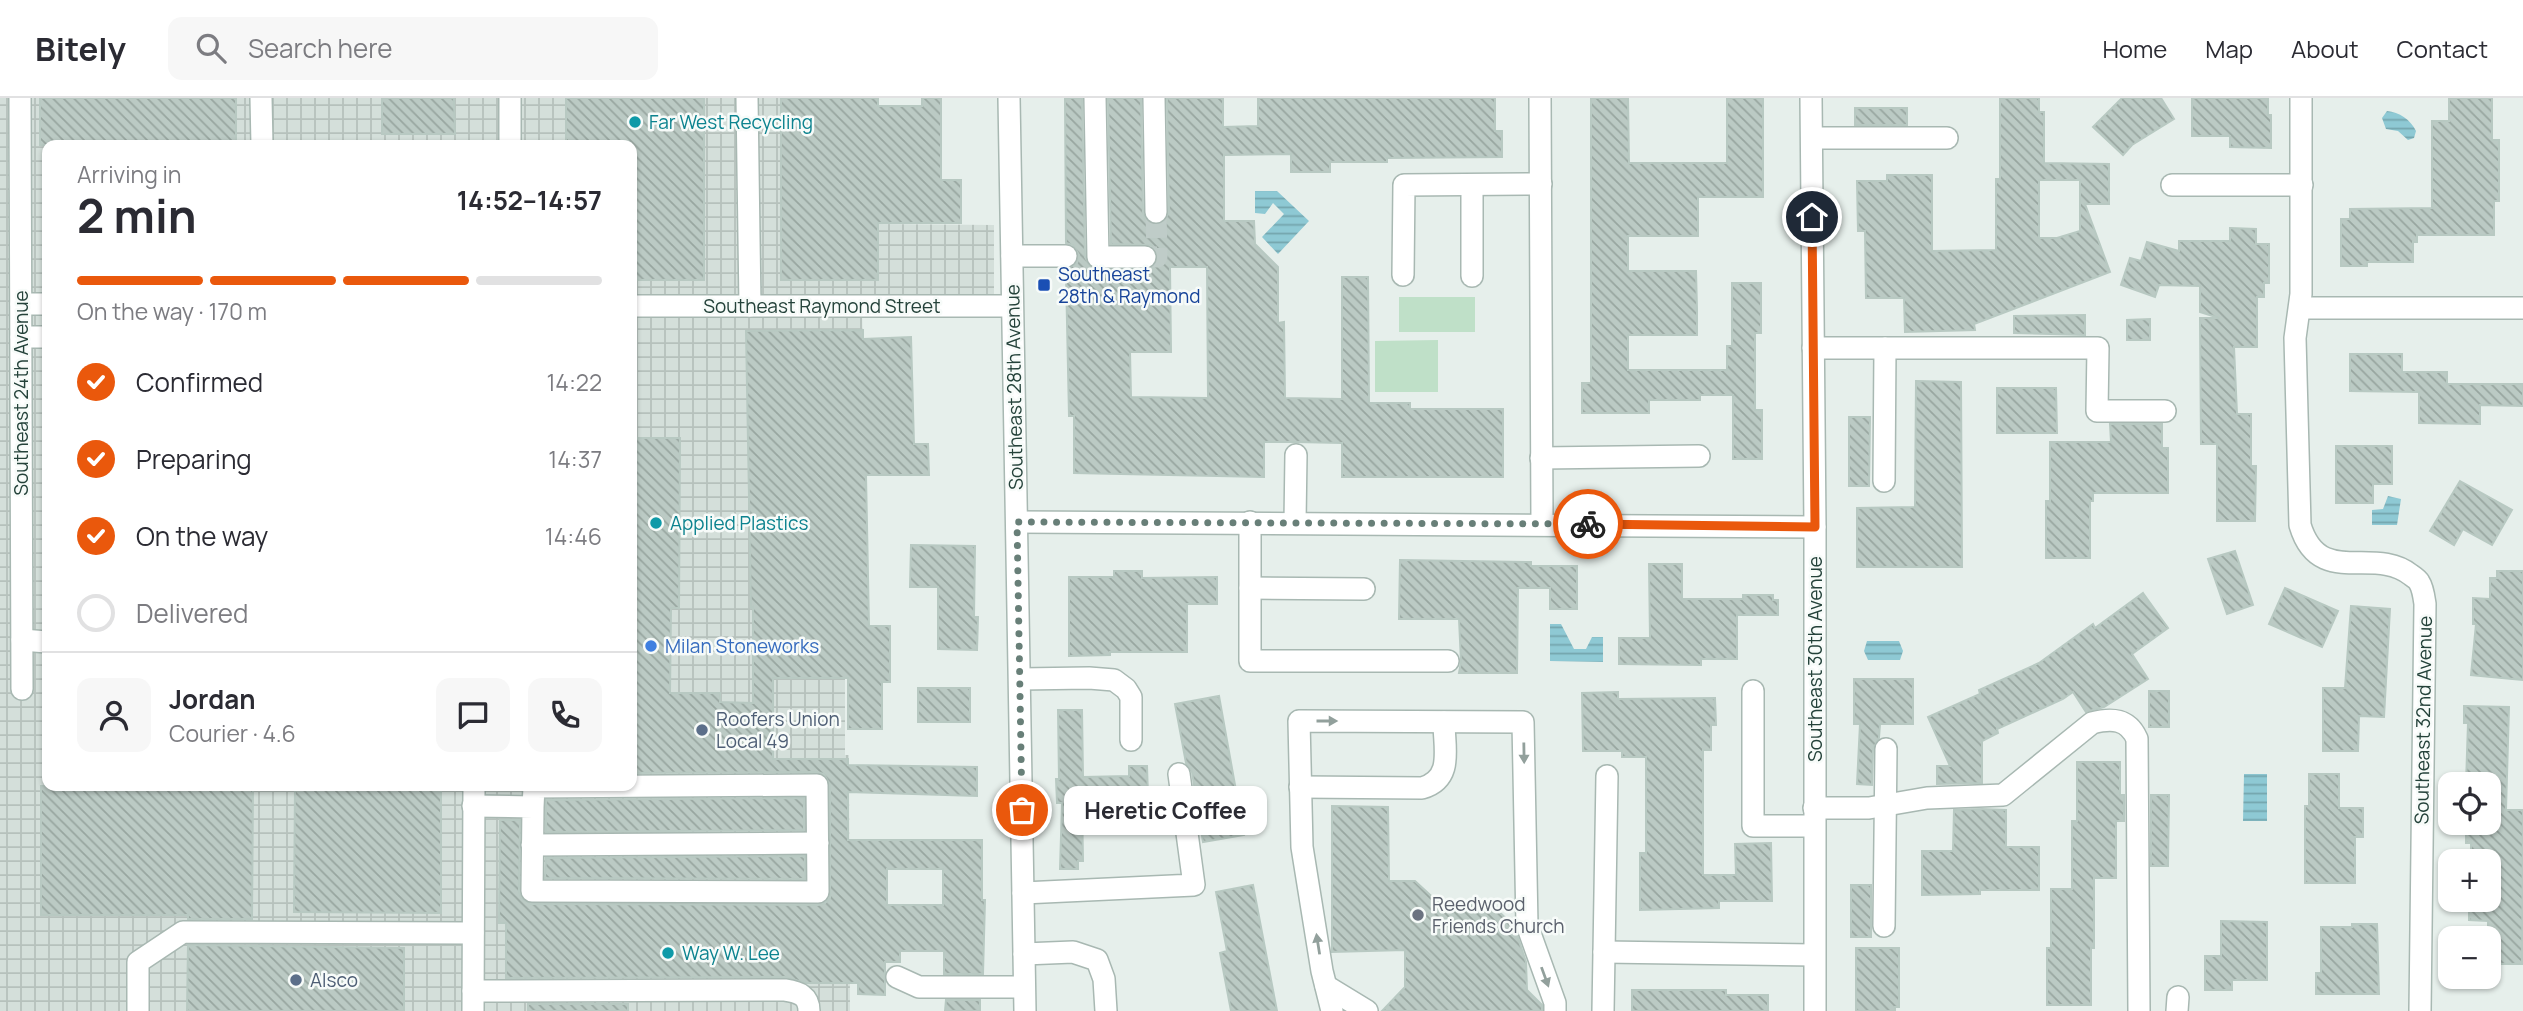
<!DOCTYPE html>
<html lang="en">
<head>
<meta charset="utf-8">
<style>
  :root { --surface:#fff; --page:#f7f7f7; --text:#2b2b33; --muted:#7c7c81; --line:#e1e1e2; --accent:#ea580c }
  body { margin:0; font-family:Manrope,sans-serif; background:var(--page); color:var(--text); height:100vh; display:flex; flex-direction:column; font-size:26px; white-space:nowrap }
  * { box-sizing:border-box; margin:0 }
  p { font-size:23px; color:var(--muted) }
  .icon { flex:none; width:38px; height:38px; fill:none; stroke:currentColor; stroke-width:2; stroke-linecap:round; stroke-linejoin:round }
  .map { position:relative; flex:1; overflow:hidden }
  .panel { position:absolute; left:42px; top:42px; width:595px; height:651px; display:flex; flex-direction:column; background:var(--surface); border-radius:14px; box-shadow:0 2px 5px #0004 }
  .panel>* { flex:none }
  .fabs { position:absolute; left:2438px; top:674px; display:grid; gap:14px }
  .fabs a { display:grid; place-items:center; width:63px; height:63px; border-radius:14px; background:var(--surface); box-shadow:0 2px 5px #0004; font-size:35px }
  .pin { position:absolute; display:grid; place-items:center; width:60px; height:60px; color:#fff; margin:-30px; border:4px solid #fff; border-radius:50%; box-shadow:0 2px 7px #0007 }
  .courier { position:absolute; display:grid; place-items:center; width:70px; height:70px; margin:-35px; border:5px solid #ea580c; border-radius:50%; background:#fff; color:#222; box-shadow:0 2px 9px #0007 }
  .bubble { position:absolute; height:49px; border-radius:14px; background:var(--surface); box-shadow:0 2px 5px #0004; font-size:23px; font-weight:700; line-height:49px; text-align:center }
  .head em { font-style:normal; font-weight:700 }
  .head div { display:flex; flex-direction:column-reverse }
  .head { display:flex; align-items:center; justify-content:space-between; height:119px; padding:0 35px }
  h1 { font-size:46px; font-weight:700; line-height:52px }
  .bar { display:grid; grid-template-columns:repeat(4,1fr); gap:10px 7px; align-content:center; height:84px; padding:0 35px }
  .bar i { height:9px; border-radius:5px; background:var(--line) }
  .bar .active { background:var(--accent) }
  .bar p { grid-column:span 4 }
  .line { display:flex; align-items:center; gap:18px; padding:0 35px; border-top:2px solid var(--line) }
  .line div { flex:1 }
  .round { display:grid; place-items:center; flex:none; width:74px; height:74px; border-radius:14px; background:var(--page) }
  ol { padding:0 35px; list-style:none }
  li { display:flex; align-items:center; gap:21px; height:77px }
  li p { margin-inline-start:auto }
  li .icon { padding:7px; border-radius:50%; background:var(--accent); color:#fff; stroke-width:4 }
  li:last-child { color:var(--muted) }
  li i { width:38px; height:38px; border:4px solid var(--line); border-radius:50% }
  header { display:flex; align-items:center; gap:42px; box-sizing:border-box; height:98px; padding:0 35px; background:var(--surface); border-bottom:2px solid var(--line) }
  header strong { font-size:33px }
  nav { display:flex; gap:38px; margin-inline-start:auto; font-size:24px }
  .search { width:490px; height:63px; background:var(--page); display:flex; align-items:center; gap:18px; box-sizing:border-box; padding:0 24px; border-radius:14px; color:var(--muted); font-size:26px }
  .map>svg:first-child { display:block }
  .industrial { fill:url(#industrial-grid); fill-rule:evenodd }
  .garden { fill:#bfe0c8 }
  .water { fill:url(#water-rules) }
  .building { fill:url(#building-back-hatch); stroke:#b8c9c2; stroke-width:2; fill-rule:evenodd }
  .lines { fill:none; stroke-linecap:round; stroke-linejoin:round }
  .minor-tunnel { stroke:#bfccc8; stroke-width:21; stroke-dasharray:21 10; stroke-linecap:butt }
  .minor-casing { stroke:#a8b8b2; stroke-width:24 }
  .minor { stroke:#fff; stroke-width:21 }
  .oneway { fill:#92a09c }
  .done { stroke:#687f78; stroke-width:7; stroke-dasharray:0 12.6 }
  .route { stroke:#ea580c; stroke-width:9 }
  .culture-dot { fill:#0f9aa8; stroke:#f7fbf9; stroke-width:2.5 }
  .transit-dot { fill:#1a4fb4; stroke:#f7fbf9; stroke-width:2.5 }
  .shop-dot { fill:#3f7fe0; stroke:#f7fbf9; stroke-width:2.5 }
  .service-dot { fill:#5c6f8a; stroke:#f7fbf9; stroke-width:2.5 }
  .worship-dot { fill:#6b7280; stroke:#f7fbf9; stroke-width:2.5 }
  .labels { text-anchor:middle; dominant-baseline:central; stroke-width:5; stroke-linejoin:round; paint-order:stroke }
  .culture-label { font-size:19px; fill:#0d838f; stroke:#f7fbf9; text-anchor:start }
  .transit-label { font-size:19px; fill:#164399; stroke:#f7fbf9; text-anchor:start }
  .street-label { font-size:19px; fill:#24423a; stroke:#f7fbf9 }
  .shop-label { font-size:19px; fill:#366cbe; stroke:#f7fbf9; text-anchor:start }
  .service-label { font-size:19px; fill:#4e5e75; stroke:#f7fbf9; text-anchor:start }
  .worship-label { font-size:19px; fill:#5b616d; stroke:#f7fbf9; text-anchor:start }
</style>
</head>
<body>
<header>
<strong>Bitely</strong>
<div class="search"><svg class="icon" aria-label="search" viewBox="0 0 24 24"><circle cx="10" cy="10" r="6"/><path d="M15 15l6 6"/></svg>Search here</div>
<nav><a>Home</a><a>Map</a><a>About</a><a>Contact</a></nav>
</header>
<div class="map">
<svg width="2523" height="913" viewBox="0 0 2523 913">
  <defs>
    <pattern id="industrial-grid" width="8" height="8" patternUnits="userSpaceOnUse" patternTransform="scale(1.75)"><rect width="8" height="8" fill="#d4dfda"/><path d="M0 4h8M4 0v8" fill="none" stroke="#b6c1bc"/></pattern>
    <pattern id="water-rules" width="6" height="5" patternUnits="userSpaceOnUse" patternTransform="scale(1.75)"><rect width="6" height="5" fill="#8ec9d4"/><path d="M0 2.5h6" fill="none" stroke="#74a5ad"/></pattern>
    <pattern id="building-back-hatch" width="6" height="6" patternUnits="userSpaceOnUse" patternTransform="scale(1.75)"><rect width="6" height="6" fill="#bbcac4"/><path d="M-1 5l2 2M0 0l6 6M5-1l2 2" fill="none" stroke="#98a6a0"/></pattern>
  </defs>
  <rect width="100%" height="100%" fill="#e6efeb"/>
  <path class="industrial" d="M0,0H879V126L994,127V210H862L868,508L845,509V657H849L850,913H0ZM47,47H632V688H47Z"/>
  <g class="garden">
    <rect x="1399" y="199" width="76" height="35"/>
    <polygon points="1438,242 1438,294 1375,294 1375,243"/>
  </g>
  <g class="water">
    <path d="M2387,13C2399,14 2411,22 2416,33L2414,40L2408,42L2398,33L2386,31L2382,20Z"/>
    <polygon points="1255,93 1277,93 1309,123 1278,156 1262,139 1284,116 1273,105 1265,116 1255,115"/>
    <polygon points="2388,398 2401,401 2397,427 2372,427 2372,412 2383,411"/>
    <polygon points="1550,526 1561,526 1574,551 1586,551 1592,539 1603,539 1603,564 1550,563"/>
    <polygon points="1867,543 1899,543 1903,553 1900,562 1868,562 1864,553"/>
    <polygon points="2244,676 2267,676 2267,723 2243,723"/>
  </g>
  <g class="building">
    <rect x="40" y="0" width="196" height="47"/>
    <polygon points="382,0 454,0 455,36 382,36"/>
    <polygon points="566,0 704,0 704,182 632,182 632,47 566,47"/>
    <polygon points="781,0 878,0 878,8 922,8 922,0 941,0 941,82 961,82 961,125 878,125 878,182 781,182"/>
    <path d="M1065,0H1082L1085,159L1091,170L1098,172H1146L1152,170L1158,160L1157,153L1151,147L1111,146L1108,0H1141L1143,114L1145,121L1156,127L1163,125L1169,114L1167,0H1223V29L1258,28V0H1495V33H1502V59L1387,60V64H1330V74H1291V56L1224,57V123H1254L1255,146L1278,169V225L1284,224L1285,300L1342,301V179H1368L1369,305H1410V311H1503V379H1342V345L1296,344H1264V379L1074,375V318H1069L1066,177V171L1077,165L1079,157L1073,147L1066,145ZM1170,169H1207L1208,300L1131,299L1130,254H1171Z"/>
    <polygon points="1591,0 1628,0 1629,65 1727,65 1727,0 1763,0 1763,99 1698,99 1698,138 1628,138 1628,173 1696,173 1697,211 1697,237 1628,237 1628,272 1727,272 1727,248 1732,248 1732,185 1761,185 1761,235 1755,235 1755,312 1762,312 1762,361 1733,361 1733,297 1700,297 1700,302 1649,302 1649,315 1582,315 1582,285 1591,285"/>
    <path d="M2000,0H2039V14H2044V65L2109,66V106H2085L2110,174L1974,226L1975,232L1905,234L1904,200H1866L1865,133H1858L1857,83H1887V77H1932V153L1996,152V81H2000ZM2039,82H2080V133L2057,140H2039Z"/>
    <polygon points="2122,0 2161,0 2174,21 2132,47 2123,57 2093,29"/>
    <polygon points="2192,0 2268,0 2268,17 2271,17 2271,50 2230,49 2230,38 2192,38"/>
    <polygon points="2449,0 2492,0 2492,42 2499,42 2499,103 2494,103 2494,137 2417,137 2417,144 2413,144 2413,164 2367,164 2367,168 2341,168 2341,121 2350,121 2350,111 2432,110 2432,23 2449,23"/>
    <rect x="1855" y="10" width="52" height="17"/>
    <polygon points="2230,130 2256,131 2256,146 2269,146 2269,185 2264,185 2264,199 2257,199 2257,249 2234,249 2237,316 2251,316 2251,368 2256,368 2255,423 2217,423 2217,346 2201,346 2200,220 2219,220 2200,214 2200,188 2159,187 2155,199 2121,187 2130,160 2141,163 2147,144 2179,153 2179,143 2230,143"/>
    <polygon points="2085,217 2085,237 2014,235 2014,218"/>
    <polygon points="2150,221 2150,242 2127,242 2127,222"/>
    <path d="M863,232V241L911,239L914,346H928L929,377H866L869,528H890V584H882V631H848V580H773V661H848V667L977,669V698L848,694V742H982V802H985L983,876H944V853H900V864H885V897L858,896V885H806L785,879L506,880V825H499L500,722H520L519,794L521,800L531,806L818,807L825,805L830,800V687L824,676L817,674L632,675V340H680L679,510H671L670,595H720V604L753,605V509L751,510L746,233ZM887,771H943V807H887Z"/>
    <polygon points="2350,256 2402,256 2402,274 2447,274 2447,286 2523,286 2523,308 2480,307 2480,326 2419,325 2419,294 2350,293"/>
    <polygon points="1916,283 1961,284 1962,469 1857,469 1857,410 1915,409"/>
    <polygon points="1997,290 2056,290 2057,335 1997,335"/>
    <polygon points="1849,319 1870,319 1869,388 1849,388"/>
    <polygon points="2110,326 2162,326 2162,350 2168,350 2168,395 2093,395 2093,403 2090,403 2090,460 2046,460 2046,403 2050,403 2050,344 2111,344"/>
    <polygon points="2336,348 2392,348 2392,386 2373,386 2373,405 2336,405"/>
    <polygon points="2460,383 2512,412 2492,447 2463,431 2454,447 2430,433"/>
    <polygon points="911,447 975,448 974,519 978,519 977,552 938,551 938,489 910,489"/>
    <polygon points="2235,453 2253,507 2227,516 2208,461"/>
    <polygon points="1400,462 1531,464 1531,468 1577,468 1577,511 1550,511 1550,490 1518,490 1517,575 1459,575 1461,564 1459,521 1399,521"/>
    <polygon points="1649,466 1682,466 1682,501 1743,501 1743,497 1773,497 1773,502 1778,502 1778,517 1737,517 1737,561 1701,561 1701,567 1619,566 1619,540 1650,540"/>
    <polygon points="1114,473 1142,473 1142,480 1217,479 1217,506 1187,506 1187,554 1110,554 1110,557 1069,558 1069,479 1114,479"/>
    <polygon points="2497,473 2523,473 2523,582 2471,577 2476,526 2473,526 2473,500 2490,501 2490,480 2497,480"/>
    <polygon points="2285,490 2338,513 2322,549 2269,526"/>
    <polygon points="2143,495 2168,530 2132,556 2148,581 2104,609 2086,614 2073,594 2063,601 1997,631 1998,635 1982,643 1982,685 1937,686 1937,668 1950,668 1928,619 1980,596 1979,592 2039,565 2093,526 2095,530"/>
    <polygon points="2351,508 2390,511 2384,619 2359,618 2358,653 2323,653 2323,590 2345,590"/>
    <polygon points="1854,581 1913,581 1913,626 1880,626 1879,640 1873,651 1872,687 1857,686 1860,626 1854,626"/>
    <rect x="918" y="590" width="52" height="34"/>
    <rect x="2149" y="593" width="20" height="36"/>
    <polygon points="1618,594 1618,601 1715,600 1716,627 1711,627 1711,652 1703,652 1703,777 1736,777 1735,746 1771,745 1772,803 1719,803 1719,810 1640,812 1640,755 1646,755 1646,659 1622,659 1622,653 1583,653 1582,595"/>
    <polygon points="1219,598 1244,737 1203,744 1192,674 1186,665 1175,606"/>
    <polygon points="2464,608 2509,609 2506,712 2523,712 2522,866 2488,866 2488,823 2469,822 2469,802 2488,802 2488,763 2471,763 2471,745 2466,745 2466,724 2488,724 2488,686 2466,686 2468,625 2464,625"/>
    <polygon points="1058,612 1082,612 1083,679 1129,678 1129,668 1147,668 1148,698 1140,699 1140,703 1082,704 1083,763 1078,763 1078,771 1060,771 1062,705 1057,705 1056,681 1059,681"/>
    <polygon points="2077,664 2120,664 2120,697 2124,697 2124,723 2116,723 2116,780 2094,780 2094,850 2091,850 2091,907 2047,907 2047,850 2051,850 2051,791 2072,791 2072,723 2077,723"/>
    <polygon points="2309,676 2339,676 2339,710 2363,710 2363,739 2355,739 2355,785 2305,785 2305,708 2309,708"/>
    <polygon points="41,688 253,688 252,821 188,821 188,817 41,817"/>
    <polygon points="295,688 441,688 441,815 294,814"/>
    <polygon points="2151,697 2169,697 2168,768 2151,768"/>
    <polygon points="804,700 804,732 546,734 546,702"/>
    <polygon points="1332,708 1388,709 1389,783 1415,783 1440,806 1491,806 1514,828 1526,864 1527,892 1542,907 1542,913 1382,913 1405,889 1405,852 1332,854"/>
    <polygon points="1982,711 2006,712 2006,749 2039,749 2039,792 1980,792 1980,796 1922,797 1922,753 1953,753 1954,712"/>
    <polygon points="805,758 805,781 545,780 546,760"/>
    <polygon points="1253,787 1277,913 1231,913 1220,855 1227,853 1216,794"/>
    <rect x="1851" y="787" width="20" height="52"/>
    <polygon points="2221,823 2267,824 2267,882 2232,882 2232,892 2205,892 2205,858 2221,858"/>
    <polygon points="2352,826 2377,826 2379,896 2316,896 2316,875 2321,875 2321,829 2352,829"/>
    <polygon points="188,847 404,850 404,913 187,913"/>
    <polygon points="1856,850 1899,850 1899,909 1895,909 1895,913 1856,913"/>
    <polygon points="1632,892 1726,892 1726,897 1768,897 1768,913 1632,913"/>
    <polygon points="946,902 980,902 980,913 945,913"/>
    <rect x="528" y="906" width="100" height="7"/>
  </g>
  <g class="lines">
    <polyline class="minor-tunnel" points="1145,159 1157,159 1156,114"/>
    <defs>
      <g id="minor">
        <polyline points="20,0 22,591"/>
        <polyline points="261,0 262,47"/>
        <polyline points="510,0 510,47"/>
        <polyline points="747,0 750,208"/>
        <polyline points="1009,0 1025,913"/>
        <polyline points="1095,0 1098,159 1145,159"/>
        <polyline points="1154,0 1156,114"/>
        <polyline points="1540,0 1542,425"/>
        <polyline points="1811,0 1815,429 1815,913"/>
        <path d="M2301,0V196L2295,240L2300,427C2319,491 2374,447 2411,477C2414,479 2418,482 2419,484C2423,490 2424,499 2425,506L2420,913"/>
        <polyline points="1812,40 1947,40"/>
        <polyline points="1472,87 1472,178"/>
        <polyline points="2172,87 2302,87"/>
        <polyline points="1012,158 1066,158"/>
        <polyline points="1403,177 1404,87 1541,86"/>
        <polyline points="21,206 47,206"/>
        <polyline points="632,208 1012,208"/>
        <polyline points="2300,210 2523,210"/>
        <polyline points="21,239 47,239"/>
        <polyline points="1813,250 2098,250 2097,313 2165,313"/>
        <polyline points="1541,360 1699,358"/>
        <polyline points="1884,383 1885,250"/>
        <polyline points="1017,424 1815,429"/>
        <polyline points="1250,424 1250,563 1448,563"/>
        <polyline points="1295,424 1296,357"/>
        <polyline points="1250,490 1364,491"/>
        <polyline points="22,542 47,544"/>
        <polyline points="1020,581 1089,580 1114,582 1126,591 1131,599 1131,642"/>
        <polyline points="1753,593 1753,728 1814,728"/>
        <path d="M1300,689L1422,690C1454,681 1444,650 1444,624"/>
        <polyline points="473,708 533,709 532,793 818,794 817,687 534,689 533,709"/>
        <path d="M1814,710H1869L1927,700L2003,697L2092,625C2111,620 2128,620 2137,641L2139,913"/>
        <polyline points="532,747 818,745"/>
        <polyline points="1023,795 1194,787 1179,676"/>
        <polyline points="1884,828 1886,651"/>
        <polyline points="1604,854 1814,857"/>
        <polyline points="1024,856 1073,854 1097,862 1104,881 1106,913"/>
        <polyline points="897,879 919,889 1024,889"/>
        <polyline points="1326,888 1367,913"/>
        <path d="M473,893L785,892C799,894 809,898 809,913"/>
        <polyline points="138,913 138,864 183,834 473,835"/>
        <polyline points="473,913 474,688"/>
        <polyline points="1332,913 1322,873 1302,749 1299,623 1523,624 1527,827 1555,905 1555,913"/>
        <polyline points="1603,913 1607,678"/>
        <polyline points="2177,913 2178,899"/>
      </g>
    </defs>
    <use href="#minor" class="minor-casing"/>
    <use href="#minor" class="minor"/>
  </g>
  <defs><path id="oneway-solid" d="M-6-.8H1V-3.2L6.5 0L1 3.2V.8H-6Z" transform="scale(1.75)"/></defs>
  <g class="oneway">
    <use href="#oneway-solid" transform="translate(1327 623)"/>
    <use href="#oneway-solid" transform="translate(1524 655) rotate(89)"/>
    <use href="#oneway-solid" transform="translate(1318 846) rotate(-99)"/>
    <use href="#oneway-solid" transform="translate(1545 879) rotate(70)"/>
  </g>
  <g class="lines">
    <polyline class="done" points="1022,712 1017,424 1588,426"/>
    <polyline class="route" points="1588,426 1815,429 1812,119"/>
  </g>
  <g class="culture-dot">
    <circle cx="635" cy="24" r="7"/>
    <circle cx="656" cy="425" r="7"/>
    <circle cx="668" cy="855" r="7"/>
  </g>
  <rect class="transit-dot" x="1037" y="180" width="14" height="14" rx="3.5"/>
  <circle class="shop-dot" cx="651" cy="548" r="7"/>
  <g class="service-dot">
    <circle cx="702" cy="632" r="7"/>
    <circle cx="296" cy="882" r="7"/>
  </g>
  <circle class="worship-dot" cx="1418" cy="817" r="7"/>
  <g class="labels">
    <g class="culture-label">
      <text x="649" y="24">Far West Recycling</text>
      <text x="670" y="425">Applied Plastics</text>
      <text x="682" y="855">Way W. Lee</text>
    </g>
    <g class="transit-label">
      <text x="1058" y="176">Southeast<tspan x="1058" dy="22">28th &amp; Raymond</tspan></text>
    </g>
    <g class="street-label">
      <text x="822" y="208">Southeast Raymond Street</text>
      <text transform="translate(1014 289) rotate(-91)">Southeast 28th Avenue</text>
      <text transform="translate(21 295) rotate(-90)">Southeast 24th Avenue</text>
      <text transform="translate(1815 561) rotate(-90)">Southeast 30th Avenue</text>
      <text transform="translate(2423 622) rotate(-89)">Southeast 32nd Avenue</text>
    </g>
    <g class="shop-label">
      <text x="665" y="548">Milan Stoneworks</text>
    </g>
    <g class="service-label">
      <text x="716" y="621">Roofers Union<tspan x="716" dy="22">Local 49</tspan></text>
      <text x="310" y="882">Alsco</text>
    </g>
    <g class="worship-label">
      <text x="1432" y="806">Reedwood<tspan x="1432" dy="22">Friends Church</tspan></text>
    </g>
  </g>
</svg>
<div class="fabs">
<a><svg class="icon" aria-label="locate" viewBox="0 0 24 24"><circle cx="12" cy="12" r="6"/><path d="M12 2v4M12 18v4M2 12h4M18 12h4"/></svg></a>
<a>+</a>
<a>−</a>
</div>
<div class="pin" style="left:1022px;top:712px;background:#ea580c"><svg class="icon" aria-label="bag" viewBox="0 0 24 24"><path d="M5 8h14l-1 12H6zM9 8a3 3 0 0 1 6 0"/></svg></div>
<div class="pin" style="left:1812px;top:119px;background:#1f2937"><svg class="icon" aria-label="home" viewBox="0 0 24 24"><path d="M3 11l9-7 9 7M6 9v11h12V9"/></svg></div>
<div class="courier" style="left:1588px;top:426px"><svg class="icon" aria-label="bike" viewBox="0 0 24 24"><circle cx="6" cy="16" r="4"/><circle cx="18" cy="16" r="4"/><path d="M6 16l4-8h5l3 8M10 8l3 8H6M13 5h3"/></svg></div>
<div class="bubble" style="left:1064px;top:688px;width:203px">Heretic Coffee</div>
<section class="panel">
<div class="head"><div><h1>2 min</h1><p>Arriving in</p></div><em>14:52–14:57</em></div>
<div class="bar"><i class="active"></i><i class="active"></i><i class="active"></i><i></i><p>On the way · 170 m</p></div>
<ol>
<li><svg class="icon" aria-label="check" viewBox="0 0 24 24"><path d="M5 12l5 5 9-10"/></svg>Confirmed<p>14:22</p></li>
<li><svg class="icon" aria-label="check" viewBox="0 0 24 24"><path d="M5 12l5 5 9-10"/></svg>Preparing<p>14:37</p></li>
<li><svg class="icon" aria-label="check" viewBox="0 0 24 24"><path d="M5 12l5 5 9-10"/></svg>On the way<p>14:46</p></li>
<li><i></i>Delivered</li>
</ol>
<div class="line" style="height:126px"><a class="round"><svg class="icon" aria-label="person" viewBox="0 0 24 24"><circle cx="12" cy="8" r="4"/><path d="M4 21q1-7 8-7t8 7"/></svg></a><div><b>Jordan</b><p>Courier · 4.6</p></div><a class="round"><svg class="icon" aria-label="chat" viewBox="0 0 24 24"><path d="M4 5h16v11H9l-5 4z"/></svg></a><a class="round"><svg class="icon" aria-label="phone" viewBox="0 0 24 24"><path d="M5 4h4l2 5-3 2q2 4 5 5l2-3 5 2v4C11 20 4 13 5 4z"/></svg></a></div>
</section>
</div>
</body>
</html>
